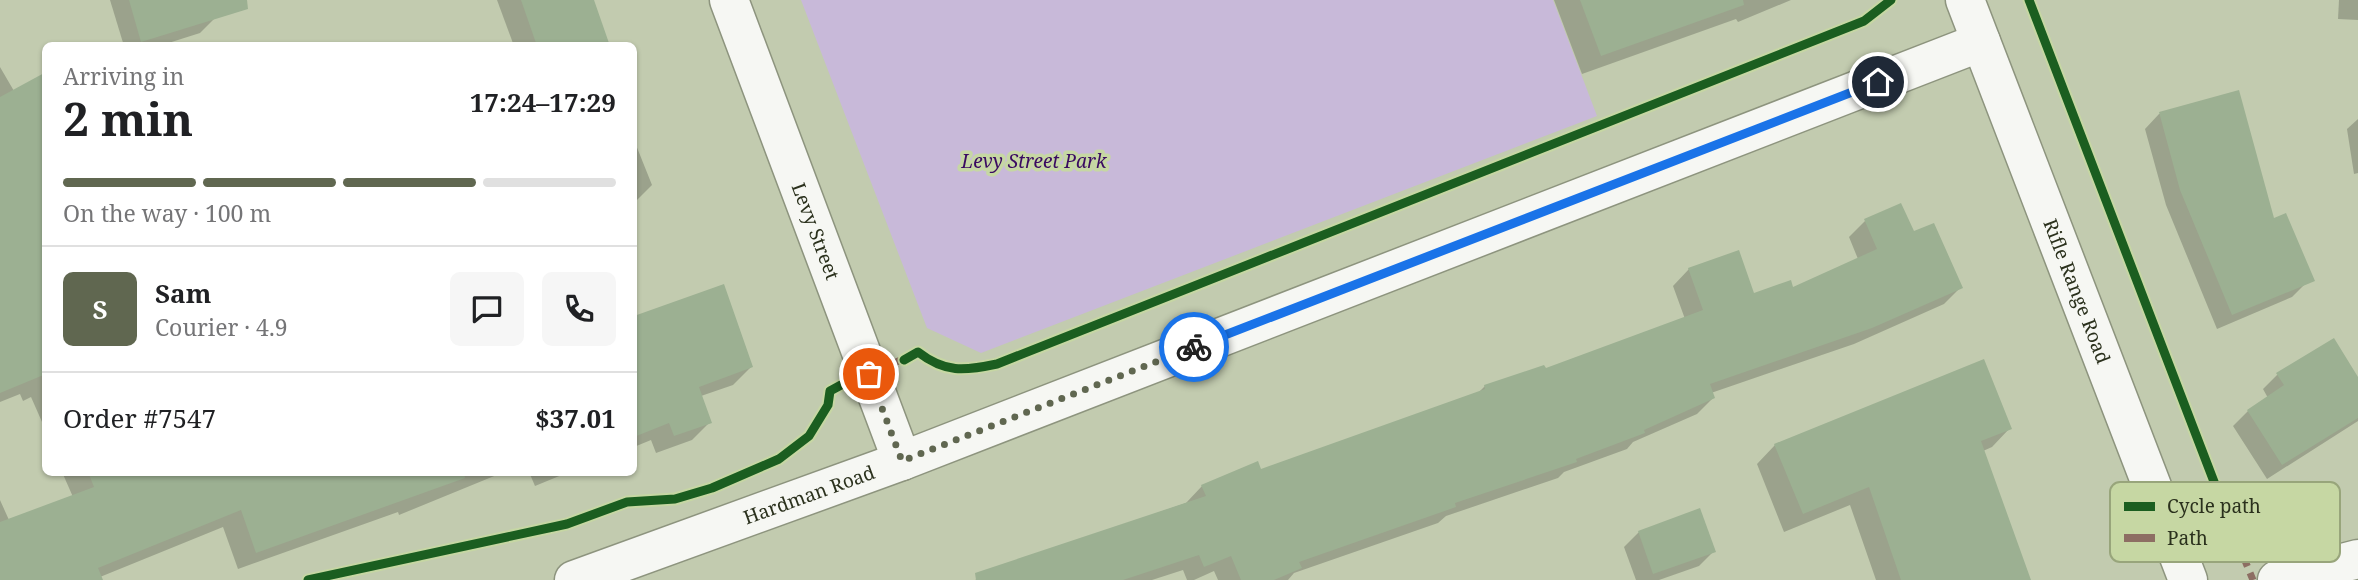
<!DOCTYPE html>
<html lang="en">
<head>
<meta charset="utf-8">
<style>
  :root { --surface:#fff; --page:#f6f6f6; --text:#202124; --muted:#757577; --line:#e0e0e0; --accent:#606750 }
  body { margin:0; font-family:"Noto Serif",serif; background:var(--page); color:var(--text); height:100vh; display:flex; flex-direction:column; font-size:26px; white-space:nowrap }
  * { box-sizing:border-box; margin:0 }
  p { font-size:23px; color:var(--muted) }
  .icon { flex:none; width:38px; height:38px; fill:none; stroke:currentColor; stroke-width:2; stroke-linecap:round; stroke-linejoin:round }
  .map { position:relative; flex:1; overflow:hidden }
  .side { position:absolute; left:42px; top:42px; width:595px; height:434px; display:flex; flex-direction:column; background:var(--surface); border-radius:10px; box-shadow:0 2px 5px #0004 }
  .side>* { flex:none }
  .pin { position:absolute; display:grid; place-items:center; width:60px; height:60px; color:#fff; margin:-30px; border:4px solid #fff; border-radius:50%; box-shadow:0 2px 7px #0007 }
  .courier { position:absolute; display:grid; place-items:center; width:70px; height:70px; margin:-35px; border:5px solid #1a73e8; border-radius:50%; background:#fff; color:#222; box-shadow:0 2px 9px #0007 }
  .summary em { font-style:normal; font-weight:700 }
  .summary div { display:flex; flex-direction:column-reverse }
  .summary { display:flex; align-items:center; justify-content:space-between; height:119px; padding:0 21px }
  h1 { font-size:46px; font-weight:700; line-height:52px }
  .bar { display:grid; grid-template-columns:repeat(4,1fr); gap:10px 7px; align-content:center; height:84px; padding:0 21px }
  .bar i { height:9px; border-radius:5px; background:var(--line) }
  .bar .on { background:var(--accent) }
  .bar p { grid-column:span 4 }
  .line { display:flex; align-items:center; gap:18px; padding:0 21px; border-top:2px solid var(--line) }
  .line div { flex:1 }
  .round { display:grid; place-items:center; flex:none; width:74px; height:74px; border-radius:10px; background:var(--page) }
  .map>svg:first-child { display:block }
  .green { fill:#c8b9d9 }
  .shadow { fill:#0003 }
  .building { fill:#9cb092 }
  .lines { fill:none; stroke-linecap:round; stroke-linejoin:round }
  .minor-casing { stroke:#8d947e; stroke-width:41 }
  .minor { stroke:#f6f7f3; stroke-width:38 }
  .quiet { stroke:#8d6e63; stroke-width:7; stroke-dasharray:14 7; stroke-linecap:butt }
  .cycleway-casing { stroke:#c6d7a3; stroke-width:13 }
  .cycleway { stroke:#1b5e20; stroke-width:9 }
  .done { stroke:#606750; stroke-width:7; stroke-dasharray:0 12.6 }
  .route { stroke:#1a73e8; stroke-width:9 }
  .labels { text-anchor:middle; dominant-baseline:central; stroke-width:7; stroke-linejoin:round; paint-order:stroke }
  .park-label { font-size:19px; font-style:italic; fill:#3a0a61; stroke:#c6d7a3 }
  .street-label { font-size:19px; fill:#2b311d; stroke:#c6d7a3 }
  .key { fill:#c6d7a3; stroke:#98a57b; stroke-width:2 }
  .key-label { font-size:19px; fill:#2b311d }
</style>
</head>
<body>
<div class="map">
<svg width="2358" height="580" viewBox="0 0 2358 580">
  <rect width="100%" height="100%" fill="#c2cbaf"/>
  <polygon class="green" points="801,0 1553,0 1597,116 981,353 927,328"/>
  <g class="shadow">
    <polygon points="110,0 210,0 215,18 200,33 159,46 124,46"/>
    <polygon points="497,0 592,0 608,46 514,46"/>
    <polygon points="1554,0 1791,0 1738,22 1736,19 1582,74"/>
    <polygon points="2339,0 2358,0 2358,20 2338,19"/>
    <polygon points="0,67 14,91 46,74 46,431 31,397 23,401 20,394 0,402"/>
    <polygon points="2238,92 2273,220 2307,282 2292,297 2217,329 2166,205 2145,129 2159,114"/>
    <polygon points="2358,119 2358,173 2354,174 2347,129"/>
    <polygon points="634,140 652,185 634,203"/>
    <polygon points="1865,221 1913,234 1961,287 1944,304 1854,344 1711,393 1713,398 1697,414 1633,442 1627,449 1564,472 1558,478 1446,516 1438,523 1294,573 1288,580 1218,580 1214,571 1194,580 1187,580 1183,570 1152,580 975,580 1042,553 1186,503 1202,486 1260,471 1477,394 1485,386 1544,370 1685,319 1673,286 1689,269 1753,295 1792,289 1858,259 1849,237"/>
    <polygon points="723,286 751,367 733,385 701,396 710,422 692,440 656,453 651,440 634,447 634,317"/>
    <polygon points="2277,375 2358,380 2358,421 2267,479 2233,426 2248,411 2268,398 2263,389"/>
    <polygon points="2010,428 1992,447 1983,451 2029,580 1876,580 1850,505 1784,532 1757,464 1775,445"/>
    <polygon points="62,472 504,472 399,515 398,512 238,569 223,527 100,577 101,580 0,580 0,500 9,520 73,497"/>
    <polygon points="529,472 569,472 535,486"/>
    <polygon points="1639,532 1714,551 1699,566 1659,580 1636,580 1624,547"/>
  </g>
  <g class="building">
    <polygon points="129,0 247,0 248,9 141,42"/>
    <polygon points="521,0 594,0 610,46 537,46"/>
    <polygon points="1580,0 1743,0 1744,5 1601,56"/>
    <polygon points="46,72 46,374 0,393 0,97"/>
    <polygon points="2239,90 2274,218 2286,213 2315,281 2232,315 2180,190 2159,112"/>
    <polygon points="1901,203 1914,231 1934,223 1963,288 1872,328 1710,384 1715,398 1644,430 1645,433 1576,459 1577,462 1455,503 1456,507 1299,562 1302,568 1274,580 1241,580 1231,556 1204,567 1199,555 1123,580 976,580 975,573 1206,496 1201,485 1258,461 1261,469 1485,389 1484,385 1544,365 1546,368 1703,310 1688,268 1739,250 1754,293 1791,280 1793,287 1877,249 1864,219"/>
    <polygon points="724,284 753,367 699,387 712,423 674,436 669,423 634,437 634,316"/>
    <polygon points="2334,338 2358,377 2358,418 2282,465 2247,410 2284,385 2276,373"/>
    <polygon points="1984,359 2012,429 1981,441 2031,580 1901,580 1869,487 1803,514 1774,444"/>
    <polygon points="88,472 464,472 465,478 256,553 241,510 98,568 103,580 0,580 0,522 94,487"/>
    <polygon points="1700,508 1716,552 1653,574 1638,531"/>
  </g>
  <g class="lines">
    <defs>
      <g id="minor">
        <path id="s1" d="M729,0L902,461"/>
        <path id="s2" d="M1965,0L2188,580"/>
        <path id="s3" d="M574,580L902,461L1981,42"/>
        <polyline points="2277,580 2358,559"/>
      </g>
    </defs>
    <use href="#minor" class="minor-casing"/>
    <use href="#minor" class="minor"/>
    <g class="quiet">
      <polyline points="836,388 910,356"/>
      <polyline points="2234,534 2253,580"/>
    </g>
    <defs>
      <g id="cycleway">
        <polyline points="2029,0 2236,539"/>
        <path d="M904,360L918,352C945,373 964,371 997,364L1864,21L1891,0"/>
        <polyline points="308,580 567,524 627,502 675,499 712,488 779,459 809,436 828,405 830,391 841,385"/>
      </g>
    </defs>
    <use href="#cycleway" class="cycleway-casing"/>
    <use href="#cycleway" class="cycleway"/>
  </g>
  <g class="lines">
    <polyline class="done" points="869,374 902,461 1194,347"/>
    <polyline class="route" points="1194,347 1878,82"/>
  </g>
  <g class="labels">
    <g class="park-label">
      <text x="1034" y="161">Levy Street Park</text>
    </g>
    <g class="street-label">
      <text stroke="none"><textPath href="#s1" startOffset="247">Levy Street</textPath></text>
      <text stroke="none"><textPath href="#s2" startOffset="312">Rifle Range Road</textPath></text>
      <text stroke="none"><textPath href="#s3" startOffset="250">Hardman Road</textPath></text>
    </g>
  </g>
  <rect x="2110" y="482" width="230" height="80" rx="10" class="key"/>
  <rect x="2124" y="502" width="31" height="9" fill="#1b5e20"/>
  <rect x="2124" y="534" width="31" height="8" fill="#8d6e63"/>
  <g class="key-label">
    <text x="2167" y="513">Cycle path</text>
    <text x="2167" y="545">Path</text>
  </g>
</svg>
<div class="pin" style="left:869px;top:374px;background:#ea580c"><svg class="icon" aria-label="bag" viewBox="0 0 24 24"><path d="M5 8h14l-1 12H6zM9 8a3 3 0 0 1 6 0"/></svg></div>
<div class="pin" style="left:1878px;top:82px;background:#1f2937"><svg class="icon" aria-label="home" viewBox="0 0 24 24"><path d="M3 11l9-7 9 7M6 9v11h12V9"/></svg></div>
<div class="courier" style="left:1194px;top:347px"><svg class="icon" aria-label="bike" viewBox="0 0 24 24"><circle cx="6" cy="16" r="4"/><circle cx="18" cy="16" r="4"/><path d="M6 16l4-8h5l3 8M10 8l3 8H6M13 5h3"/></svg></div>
<section class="side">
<div class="summary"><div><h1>2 min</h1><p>Arriving in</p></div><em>17:24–17:29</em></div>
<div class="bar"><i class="on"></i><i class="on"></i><i class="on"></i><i></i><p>On the way · 100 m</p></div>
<div class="line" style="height:126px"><b class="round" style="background:var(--accent);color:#fff">S</b><div><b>Sam</b><p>Courier · 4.9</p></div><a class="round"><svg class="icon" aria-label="chat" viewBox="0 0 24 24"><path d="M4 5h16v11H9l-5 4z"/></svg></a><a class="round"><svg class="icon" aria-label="phone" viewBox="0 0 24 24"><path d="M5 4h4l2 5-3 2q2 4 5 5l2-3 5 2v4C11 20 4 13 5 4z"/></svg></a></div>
<div class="line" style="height:91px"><div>Order #7547</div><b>$37.01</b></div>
</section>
</div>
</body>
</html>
